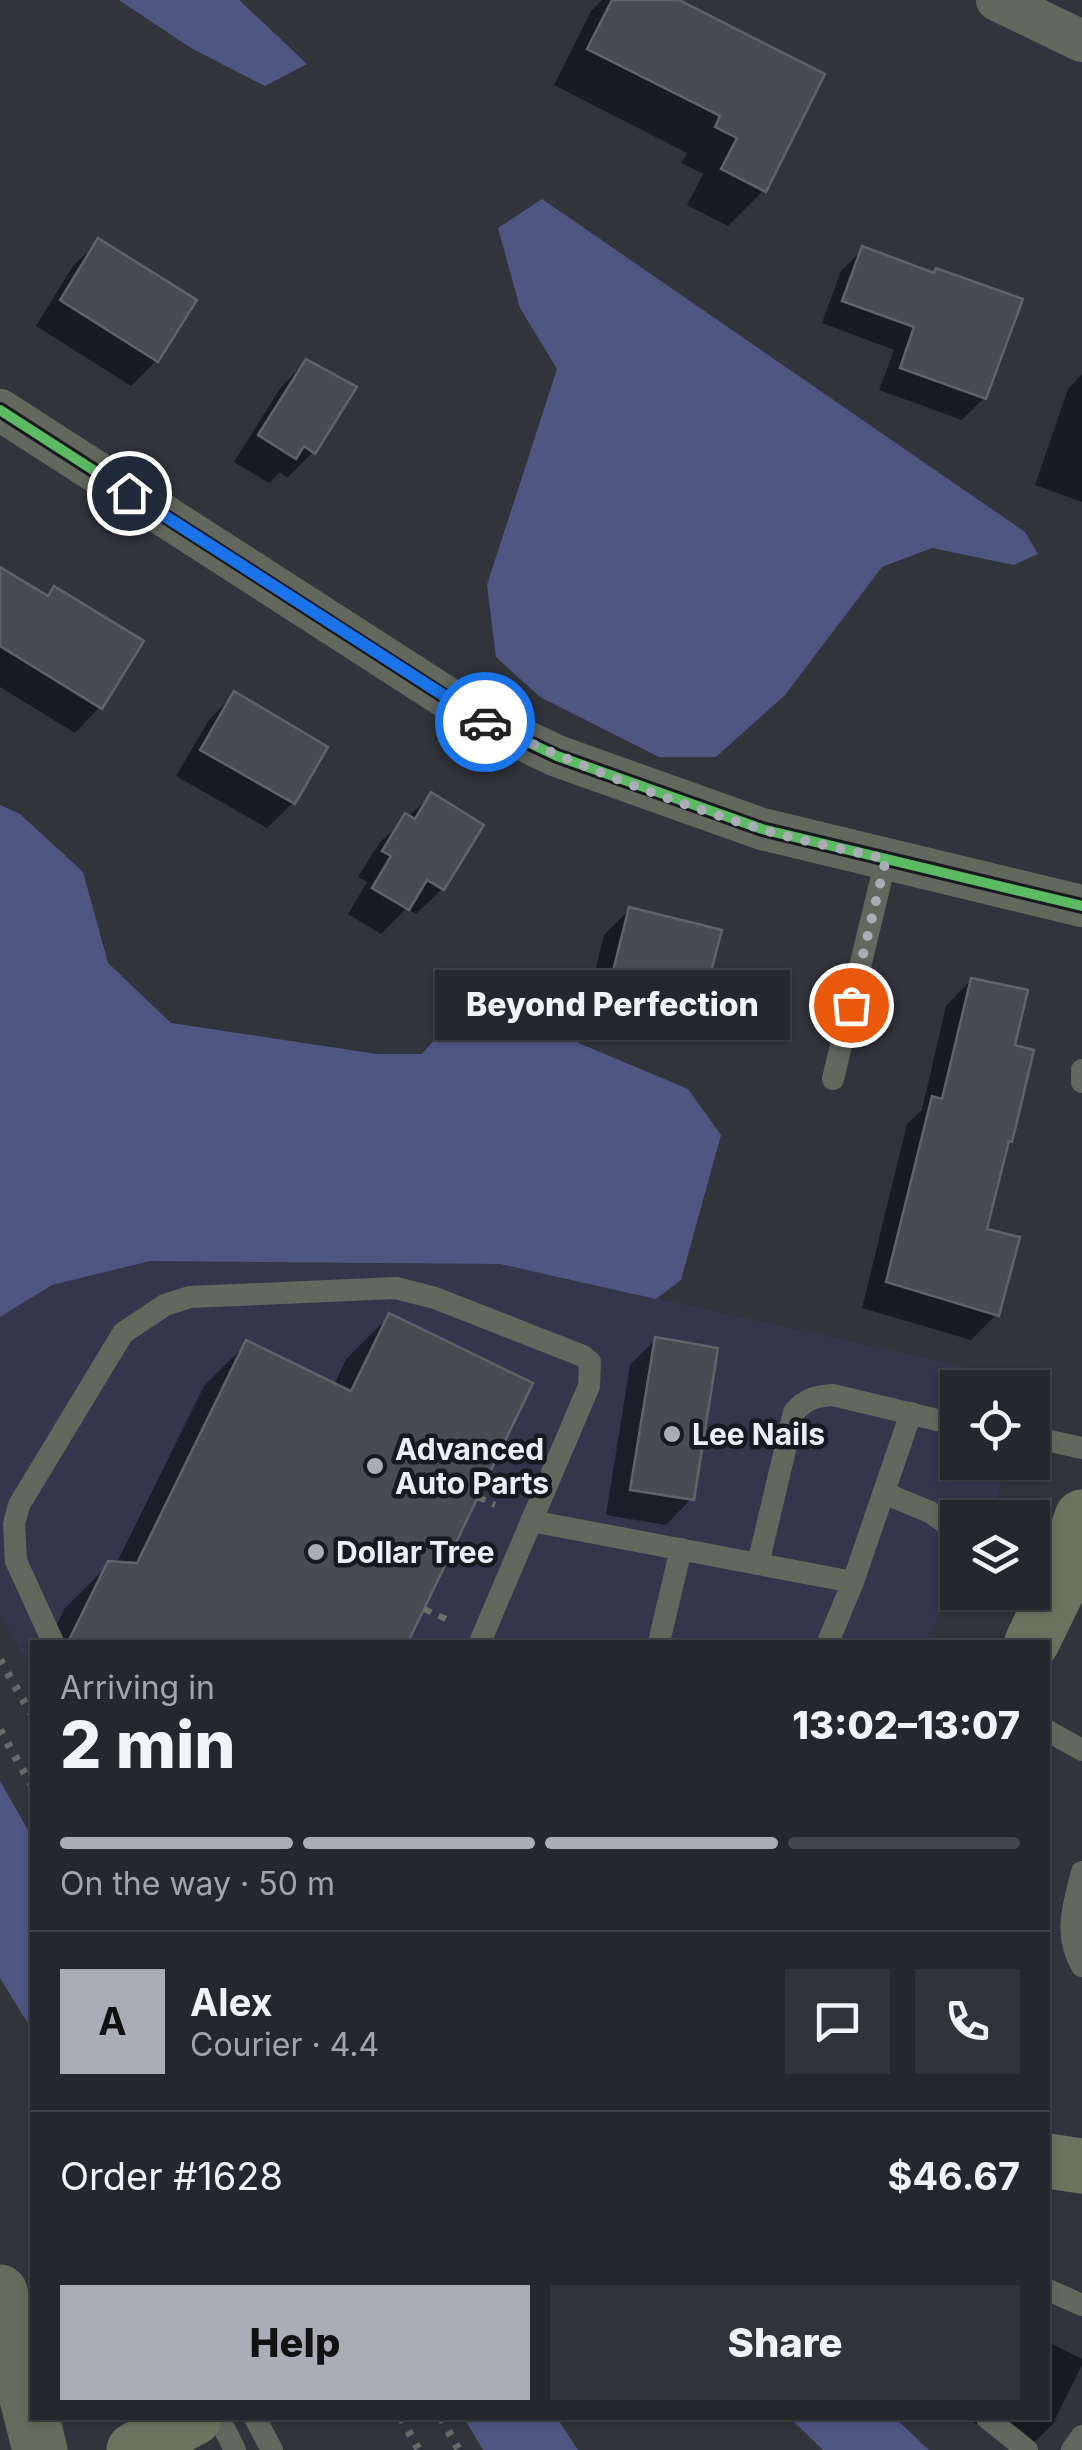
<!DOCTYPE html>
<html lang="en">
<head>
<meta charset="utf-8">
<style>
  :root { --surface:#26272d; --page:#323339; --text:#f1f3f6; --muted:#a4a5aa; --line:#424449; --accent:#aaadb6 }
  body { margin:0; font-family:Inter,sans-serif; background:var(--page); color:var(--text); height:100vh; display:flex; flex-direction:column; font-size:38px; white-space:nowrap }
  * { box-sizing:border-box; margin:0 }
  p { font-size:32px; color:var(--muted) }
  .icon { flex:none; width:55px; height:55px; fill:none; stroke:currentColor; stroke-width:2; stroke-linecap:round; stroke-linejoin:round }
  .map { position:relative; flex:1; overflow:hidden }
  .sheet { position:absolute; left:30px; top:1640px; width:1020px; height:780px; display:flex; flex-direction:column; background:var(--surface); border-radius:0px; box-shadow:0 2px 8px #0004,0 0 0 2px var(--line) }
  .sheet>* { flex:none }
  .buttons { position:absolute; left:940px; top:1370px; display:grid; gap:20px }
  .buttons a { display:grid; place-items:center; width:110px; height:110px; border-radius:0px; background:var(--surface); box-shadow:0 2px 8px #0004,0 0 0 2px var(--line); font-size:50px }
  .pin { position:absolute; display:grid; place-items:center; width:85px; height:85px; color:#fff; margin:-42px; border:5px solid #fff; border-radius:50%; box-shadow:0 2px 10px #0007 }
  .courier { position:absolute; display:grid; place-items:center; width:100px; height:100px; margin:-50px; border:8px solid #1a73e8; border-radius:50%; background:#fff; color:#222; box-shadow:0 2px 12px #0007 }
  .bubble { position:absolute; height:70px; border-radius:0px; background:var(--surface); box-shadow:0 2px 8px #0004,0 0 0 2px var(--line); font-size:32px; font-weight:800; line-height:70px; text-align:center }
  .summary em { font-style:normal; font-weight:800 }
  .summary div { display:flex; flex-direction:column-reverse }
  .summary { display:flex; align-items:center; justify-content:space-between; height:170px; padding:0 30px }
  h1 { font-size:65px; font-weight:800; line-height:75px }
  .bar { display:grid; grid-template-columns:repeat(4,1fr); gap:15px 10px; align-content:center; height:120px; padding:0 30px }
  .bar i { height:12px; border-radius:8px; background:var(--line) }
  .bar .current { background:var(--accent) }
  .bar p { grid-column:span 4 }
  .line { display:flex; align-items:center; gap:25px; padding:0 30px; border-top:2px solid var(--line) }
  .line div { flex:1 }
  .round { display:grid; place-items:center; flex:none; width:105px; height:105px; border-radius:0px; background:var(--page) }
  .primary-button { display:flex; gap:20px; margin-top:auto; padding:20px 30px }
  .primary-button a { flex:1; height:115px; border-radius:0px; background:var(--accent); color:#111; font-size:40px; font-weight:800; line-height:115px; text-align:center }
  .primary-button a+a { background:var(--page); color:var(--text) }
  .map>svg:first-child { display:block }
  .built { fill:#34374b }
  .forest { fill:#4f5682 }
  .shadow { fill:#0007 }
  .building { fill:#4a4b52; stroke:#61636a; stroke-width:2.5 }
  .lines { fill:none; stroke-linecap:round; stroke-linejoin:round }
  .path { stroke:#6c706b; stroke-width:6; stroke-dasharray:8 8; stroke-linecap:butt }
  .lane { stroke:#63685e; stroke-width:22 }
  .street { stroke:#63685e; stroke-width:42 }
  .secondary { stroke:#666b5d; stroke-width:55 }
  .primary { stroke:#6d7261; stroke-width:55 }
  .rail { stroke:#676a66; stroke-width:8; stroke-dasharray:5 10; stroke-linecap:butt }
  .cycleway-casing { stroke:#181920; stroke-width:16 }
  .cycleway { stroke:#5cba63; stroke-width:10 }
  .done { stroke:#aaadb6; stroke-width:10; stroke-dasharray:0 18 }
  .route { stroke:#1a73e8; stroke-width:12 }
  .poi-dot { fill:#aaadb6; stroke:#181920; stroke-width:4 }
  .labels { text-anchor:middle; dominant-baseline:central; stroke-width:9; stroke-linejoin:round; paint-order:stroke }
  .poi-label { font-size:30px; font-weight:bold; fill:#ebeef8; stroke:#181920; text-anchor:start }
</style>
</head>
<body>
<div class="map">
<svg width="1082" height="2450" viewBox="0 0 1082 2450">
  <rect width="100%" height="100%" fill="#32343c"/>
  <polygon class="built" points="150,1261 500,1264 1038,1383 1033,1399 1032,1388 958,1388 958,1462 1010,1463 988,1517 958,1518 957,1575 926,1642 32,1642 32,1670 0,1613 0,1317 52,1285"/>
  <g class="forest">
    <polygon points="119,0 239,0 307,64 265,86 191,48"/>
    <polygon points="542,199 1025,532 1038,554 1014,565 932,548 882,567 785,695 716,757 659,757 540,697 496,657 487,585 557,369 520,308 498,228"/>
    <polygon points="0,805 20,814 83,872 108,963 171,1023 377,1054 422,1054 452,1020 486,1004 688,1089 721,1135 681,1280 656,1299 500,1264 150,1261 52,1285 0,1317"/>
    <polygon points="0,1781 32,1837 32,2030 0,1978"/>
    <polygon points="464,2418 557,2418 578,2450 483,2450"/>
    <polygon points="790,2418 895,2418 929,2450 823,2450"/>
  </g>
  <g class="shadow">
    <polygon points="602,0 674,0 764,190 728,226 687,205 703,174 681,163 687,153 554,85 591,11"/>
    <polygon points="98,241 156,361 131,386 36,326 73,266"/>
    <polygon points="863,249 932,275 936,270 984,398 962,420 879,390 894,350 822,323 841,271"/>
    <polygon points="306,362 313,452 287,478 280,472 269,483 234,462 281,387"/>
    <polygon points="1082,374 1082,502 1035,485 1068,389"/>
    <polygon points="0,570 46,598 100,707 75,733 0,687"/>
    <polygon points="234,694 293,803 267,828 176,776 209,720"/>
    <polygon points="432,795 480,825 442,889 416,914 407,908 381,934 348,914 367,882 358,877 380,842"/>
    <polygon points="629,910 703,993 678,1018 589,996 604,935"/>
    <polygon points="971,980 1012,1047 1010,1140 1005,1145 984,1231 996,1315 971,1340 862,1308 907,1124 922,1110 946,1006"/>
    <polygon points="389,1316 530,1385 405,1642 48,1642 65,1608 109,1564 116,1564 204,1386 247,1343 334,1385 346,1359"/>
    <polygon points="655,1340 691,1499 666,1525 606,1515 630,1365"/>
    <polygon points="1048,2342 1082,2359 1082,2365 1053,2424 1027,2449 964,2418 1048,2418"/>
  </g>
  <g class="building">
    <polygon points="612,0 679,0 825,74 766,192 721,169 737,138 715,127 720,116 587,49"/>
    <polygon points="98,238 197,300 158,362 60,300"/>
    <polygon points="862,246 934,273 936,268 1023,299 986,399 900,368 914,327 842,301"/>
    <polygon points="306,359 357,387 315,454 304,446 296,459 258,435"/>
    <polygon points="0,567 48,596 54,586 144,641 102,709 0,646"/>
    <polygon points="234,691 328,747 295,804 200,750"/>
    <polygon points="431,792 484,825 444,890 427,880 409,910 372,888 391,856 382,851 405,813 415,819"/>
    <polygon points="629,907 722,930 705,994 613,971"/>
    <polygon points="971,978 1028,990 1015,1045 1034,1050 1012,1142 1009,1141 987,1229 1020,1237 999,1316 886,1282 932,1096 942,1099"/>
    <polygon points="389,1313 533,1383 408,1642 68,1642 108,1561 137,1563 246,1340 351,1391"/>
    <polygon points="655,1337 718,1348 694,1500 630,1490"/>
  </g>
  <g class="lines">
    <g class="path">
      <polyline points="478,1497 495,1505"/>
      <polyline points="424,1609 446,1619"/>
    </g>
    <g class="lane">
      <polyline points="1082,1070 1082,1082"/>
      <polyline points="833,1079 886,859"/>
      <polyline points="1032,1437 1082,1448"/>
      <polyline points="884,1493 930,1512 958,1532"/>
      <polyline points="531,1521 853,1582"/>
      <path d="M758,1564L794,1412C806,1399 815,1396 833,1395L958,1425"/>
      <polyline points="53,1642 16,1561 14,1524 19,1505 123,1333 165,1305 190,1297 396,1288 435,1298 583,1356 590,1362 589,1386 480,1642"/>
      <polyline points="659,1642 681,1549"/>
      <polyline points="828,1642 853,1582 911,1413"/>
      <polyline points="1048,1731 1082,1750"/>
      <path d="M1082,1872C1074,1904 1063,1935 1082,1966"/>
      <polyline points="1048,2290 1082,2305"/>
      <polyline points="219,2418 235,2450"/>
      <polyline points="255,2418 272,2450"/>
      <polyline points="987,2418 1027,2450"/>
      <polyline points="1072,2450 1082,2436"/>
    </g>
    <g class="street">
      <polyline points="997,0 1082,41"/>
      <polyline points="0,410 483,721 557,756 762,829 1082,906"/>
    </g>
    <polyline class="secondary" points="0,2292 40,2450"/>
    <g class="primary">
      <polyline points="1032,1642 1056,1593 1082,1517"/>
      <polyline points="1048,2161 1082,2166"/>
      <polyline points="134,2450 194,2418"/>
    </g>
    <g class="rail">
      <polyline points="0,1660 32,1715"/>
      <polyline points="0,1730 32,1786"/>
      <polyline points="401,2418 419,2450"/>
      <polyline points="441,2418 459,2450"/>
    </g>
    <defs>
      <polyline id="cycleway" points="0,410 483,721 557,756 762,829 1082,906"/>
    </defs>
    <use href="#cycleway" class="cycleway-casing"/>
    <use href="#cycleway" class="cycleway"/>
  </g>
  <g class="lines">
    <path class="done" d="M485,722C574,764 665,800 758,828C800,841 844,849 886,859L851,1005"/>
    <polyline class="route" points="129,493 485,722"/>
  </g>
  <g class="poi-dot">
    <circle cx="672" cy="1434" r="10"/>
    <circle cx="375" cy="1466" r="10"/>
    <circle cx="316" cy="1552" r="10"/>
  </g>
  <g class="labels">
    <g class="poi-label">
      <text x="692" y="1434">Lee Nails</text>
      <text x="395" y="1449">Advanced<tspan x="395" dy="34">Auto Parts</tspan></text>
      <text x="336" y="1552">Dollar Tree</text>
    </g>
  </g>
</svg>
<div class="buttons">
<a><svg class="icon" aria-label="locate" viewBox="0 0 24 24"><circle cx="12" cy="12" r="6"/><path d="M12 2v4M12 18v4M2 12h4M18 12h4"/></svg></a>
<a><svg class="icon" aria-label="layers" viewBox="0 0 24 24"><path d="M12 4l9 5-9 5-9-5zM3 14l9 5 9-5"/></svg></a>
</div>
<div class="pin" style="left:851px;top:1005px;background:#ea580c"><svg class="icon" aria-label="bag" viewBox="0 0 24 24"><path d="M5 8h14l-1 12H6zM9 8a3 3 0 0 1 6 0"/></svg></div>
<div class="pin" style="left:129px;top:493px;background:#1f2937"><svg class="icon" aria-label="home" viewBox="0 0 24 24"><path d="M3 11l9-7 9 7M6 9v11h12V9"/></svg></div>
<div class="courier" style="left:485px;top:722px"><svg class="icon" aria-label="car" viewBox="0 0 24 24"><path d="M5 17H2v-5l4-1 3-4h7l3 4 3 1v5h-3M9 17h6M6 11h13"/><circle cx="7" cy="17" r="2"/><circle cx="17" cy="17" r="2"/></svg></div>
<div class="bubble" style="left:435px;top:970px;width:355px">Beyond Perfection</div>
<section class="sheet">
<div class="summary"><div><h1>2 min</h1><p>Arriving in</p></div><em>13:02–13:07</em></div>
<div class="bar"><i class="current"></i><i class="current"></i><i class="current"></i><i></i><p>On the way · 50 m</p></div>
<div class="line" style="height:180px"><b class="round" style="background:var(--accent);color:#111">A</b><div><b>Alex</b><p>Courier · 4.4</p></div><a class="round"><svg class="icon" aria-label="chat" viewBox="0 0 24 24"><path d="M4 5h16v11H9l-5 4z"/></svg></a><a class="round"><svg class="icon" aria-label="phone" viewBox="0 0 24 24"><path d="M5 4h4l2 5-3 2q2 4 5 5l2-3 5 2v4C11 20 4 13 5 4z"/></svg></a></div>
<div class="line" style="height:130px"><div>Order #1628</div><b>$46.67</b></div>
<div class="primary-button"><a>Help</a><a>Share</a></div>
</section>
</div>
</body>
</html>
